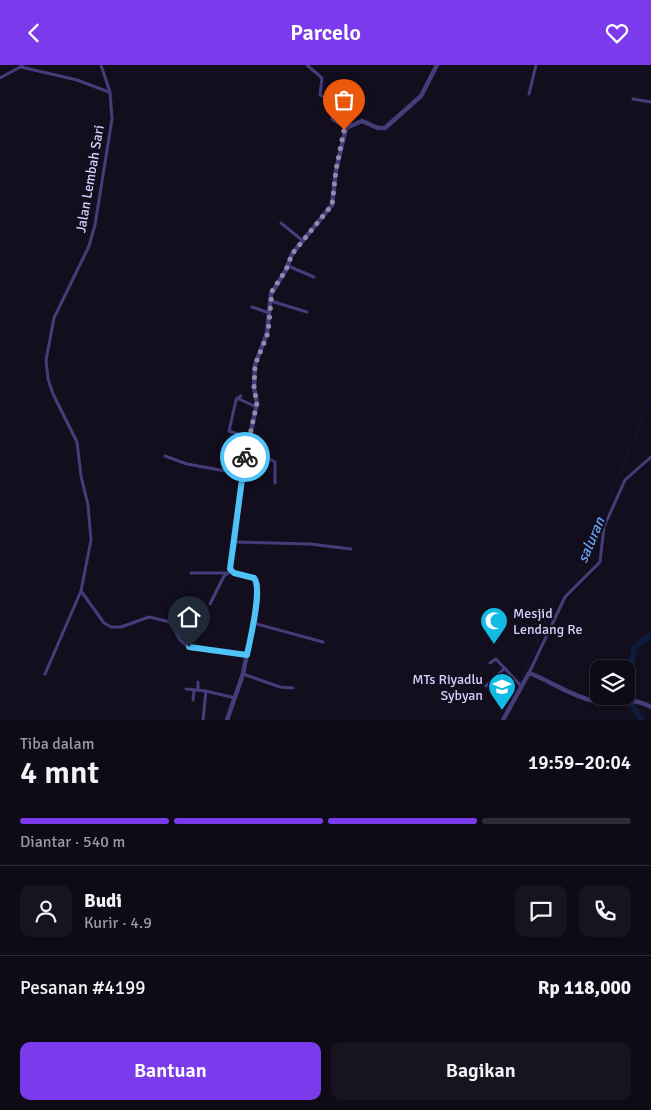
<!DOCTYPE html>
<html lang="id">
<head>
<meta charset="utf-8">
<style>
  :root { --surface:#0e0a16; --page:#17131f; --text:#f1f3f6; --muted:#9b9aa1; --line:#2e2b35; --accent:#7c3aed }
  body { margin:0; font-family:Signika,sans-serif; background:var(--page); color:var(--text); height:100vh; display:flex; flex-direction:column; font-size:19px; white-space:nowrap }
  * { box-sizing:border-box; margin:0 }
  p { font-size:16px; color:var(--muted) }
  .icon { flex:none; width:28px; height:28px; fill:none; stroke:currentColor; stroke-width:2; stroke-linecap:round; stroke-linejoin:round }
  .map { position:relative; height:655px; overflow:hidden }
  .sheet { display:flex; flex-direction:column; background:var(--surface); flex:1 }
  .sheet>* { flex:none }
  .fabs { position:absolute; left:590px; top:595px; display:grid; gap:10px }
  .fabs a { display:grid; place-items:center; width:45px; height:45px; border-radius:10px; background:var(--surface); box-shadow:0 1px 4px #0004,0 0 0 1px var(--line); font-size:25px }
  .pin { position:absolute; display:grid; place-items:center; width:42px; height:42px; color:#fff; margin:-51px -21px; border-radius:50% 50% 50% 0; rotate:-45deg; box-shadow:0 0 5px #0007 }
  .pin .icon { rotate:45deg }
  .courier { position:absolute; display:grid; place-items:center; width:50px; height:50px; margin:-25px; border:4px solid #4fc3f7; border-radius:50%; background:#fff; color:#222; box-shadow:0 1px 6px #0007 }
  .overview em { font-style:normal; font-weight:600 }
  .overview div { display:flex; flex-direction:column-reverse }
  .overview { display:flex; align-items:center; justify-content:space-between; height:85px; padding:0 20px }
  h1 { font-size:32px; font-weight:600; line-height:38px }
  .bar { display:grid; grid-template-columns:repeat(4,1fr); gap:8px 5px; align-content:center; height:60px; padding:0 20px }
  .bar i { height:6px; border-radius:4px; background:var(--line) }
  .bar .active { background:var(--accent) }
  .bar p { grid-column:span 4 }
  .line { display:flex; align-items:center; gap:12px; padding:0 20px; border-top:1px solid var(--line) }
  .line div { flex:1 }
  .round { display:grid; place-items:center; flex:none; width:52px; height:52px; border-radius:10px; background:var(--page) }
  .cta { display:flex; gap:10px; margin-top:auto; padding:10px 20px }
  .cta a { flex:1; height:58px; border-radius:10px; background:var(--accent); color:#fff; font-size:20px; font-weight:600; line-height:58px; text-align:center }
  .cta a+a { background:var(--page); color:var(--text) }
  header { display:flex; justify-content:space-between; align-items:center; height:65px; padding:0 20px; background:var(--accent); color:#fff; font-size:22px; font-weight:600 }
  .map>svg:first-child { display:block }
  .green { fill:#112628 }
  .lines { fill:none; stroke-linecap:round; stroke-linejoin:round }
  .stream { stroke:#0f1b3c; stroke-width:1 }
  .river { stroke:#0f1b3c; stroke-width:6 }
  .minor { stroke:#453d79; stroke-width:3 }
  .tertiary { stroke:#453d79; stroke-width:4.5 }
  .done { stroke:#938bae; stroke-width:5; stroke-dasharray:0 9 }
  .route { stroke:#4fc3f7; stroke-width:6 }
  .labels { text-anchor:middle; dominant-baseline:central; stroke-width:4.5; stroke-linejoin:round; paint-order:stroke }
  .street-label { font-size:14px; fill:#d8cffb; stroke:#120e1e }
  .poi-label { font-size:14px; fill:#d8cffb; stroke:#120e1e; text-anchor:start }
  .water-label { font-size:15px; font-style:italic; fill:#65a4f3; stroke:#120e1e }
</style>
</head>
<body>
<header><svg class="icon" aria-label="back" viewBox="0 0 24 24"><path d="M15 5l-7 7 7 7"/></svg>Parcelo<svg class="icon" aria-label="heart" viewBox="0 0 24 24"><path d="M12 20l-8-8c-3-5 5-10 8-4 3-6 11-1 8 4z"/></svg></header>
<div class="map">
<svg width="651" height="655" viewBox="0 0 651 655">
  <rect width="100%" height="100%" fill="#120e1e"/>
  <polygon class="green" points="183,545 202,551 203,564 194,581 179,570"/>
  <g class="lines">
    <g class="stream">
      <polyline points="520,617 546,557 554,531 581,502 651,333"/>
      <polyline points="482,655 517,620"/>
    </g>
    <path class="river" d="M642,655C623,633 630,610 634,583L651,569"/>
    <g class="minor">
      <polyline points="101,0 110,27 112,54 95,160 89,181 54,253 46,295 48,314 53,329 77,377 81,411 88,440 91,475 81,526 104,558 111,562 121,562 149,552 170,557 180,575 189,582 247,590"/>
      <polyline points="307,0 322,13 320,30 337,38 332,54 346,63"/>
      <polyline points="21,2 77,15 109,27"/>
      <polyline points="0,13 22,1"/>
      <polyline points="529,29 536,0"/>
      <polyline points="633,34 651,37"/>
      <polyline points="281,158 303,176"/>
      <polyline points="288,201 314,212"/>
      <polyline points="271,236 307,247"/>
      <polyline points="252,242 269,248"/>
      <polyline points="241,331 236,335 229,366 249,373"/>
      <polyline points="237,333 256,342"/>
      <polyline points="248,376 259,388 275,397 275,418"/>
      <polyline points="165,391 187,399 242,409"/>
      <polyline points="235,477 310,479 351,484"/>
      <polyline points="191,508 227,508"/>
      <polyline points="210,539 224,511 231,506"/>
      <polyline points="253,558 323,577"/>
      <polyline points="490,598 496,594 521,621"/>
      <polyline points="529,608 565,532 600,497 604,462 625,415 651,392"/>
      <polyline points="45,609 81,526"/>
      <polyline points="243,609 280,622 293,623"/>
      <polyline points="198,617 198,625"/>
      <polyline points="486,621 505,603"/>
      <polyline points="186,624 206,626 235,633"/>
      <polyline points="193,635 194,625"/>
      <polyline points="203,655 206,626"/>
    </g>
    <g class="tertiary">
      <polyline points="227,655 243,609 258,533 258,520 255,513 233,508 230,504 235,477 242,409 257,338 254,323 255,300 267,268 271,229 286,205 292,189 332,140 336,105 346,63 362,56 378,63 385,63 421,31 437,0"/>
      <path d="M503,655L529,608C551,616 570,631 594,636C615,641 628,629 651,642"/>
    </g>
  </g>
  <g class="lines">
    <polyline class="done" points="245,392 257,338 254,323 255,300 268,268 272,226 286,205 292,189 332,140 336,105 344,65"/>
    <path class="route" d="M189,582L247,590C250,574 263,524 254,513L234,508L230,504L245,392"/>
  </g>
  <defs>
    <symbol id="mosque-pin" viewBox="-11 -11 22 30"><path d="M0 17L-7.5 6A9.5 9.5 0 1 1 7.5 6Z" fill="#12bbe4" stroke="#120e1e"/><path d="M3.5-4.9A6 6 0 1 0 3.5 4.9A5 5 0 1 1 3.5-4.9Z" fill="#fff"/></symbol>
    <symbol id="school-pin" viewBox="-11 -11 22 30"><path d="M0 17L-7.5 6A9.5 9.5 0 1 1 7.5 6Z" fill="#12bbe4" stroke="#120e1e"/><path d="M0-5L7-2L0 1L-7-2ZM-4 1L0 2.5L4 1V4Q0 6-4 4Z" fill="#fff"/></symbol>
  </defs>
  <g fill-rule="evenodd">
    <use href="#mosque-pin" x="478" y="540" width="32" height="43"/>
    <use href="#school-pin" x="486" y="606" width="32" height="43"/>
  </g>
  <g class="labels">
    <g class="street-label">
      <text transform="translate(90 114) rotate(-80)">Jalan Lembah Sari</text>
    </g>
    <g class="poi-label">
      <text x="513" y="548">Mesjid<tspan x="513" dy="16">Lendang Re</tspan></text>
      <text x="483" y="614" text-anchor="end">MTs Riyadlu<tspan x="483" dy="16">Sybyan</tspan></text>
    </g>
    <g class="water-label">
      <text transform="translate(591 475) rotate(-67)">saluran</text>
    </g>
  </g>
</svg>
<div class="fabs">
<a><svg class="icon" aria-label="layers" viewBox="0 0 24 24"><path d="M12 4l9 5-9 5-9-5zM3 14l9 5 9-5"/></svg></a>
</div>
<div class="pin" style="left:344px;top:65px;background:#ea580c"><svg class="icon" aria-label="bag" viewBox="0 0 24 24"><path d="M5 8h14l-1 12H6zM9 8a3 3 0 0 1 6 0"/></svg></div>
<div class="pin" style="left:189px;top:582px;background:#1f2937"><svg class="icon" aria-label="home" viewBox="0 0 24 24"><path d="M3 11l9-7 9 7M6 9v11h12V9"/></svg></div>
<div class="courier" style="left:245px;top:392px"><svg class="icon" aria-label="bike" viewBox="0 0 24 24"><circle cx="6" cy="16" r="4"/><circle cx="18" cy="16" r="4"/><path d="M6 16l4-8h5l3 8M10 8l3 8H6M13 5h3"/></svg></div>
</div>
<section class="sheet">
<div class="overview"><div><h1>4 mnt</h1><p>Tiba dalam</p></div><em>19:59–20:04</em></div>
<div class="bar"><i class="active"></i><i class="active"></i><i class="active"></i><i></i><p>Diantar · 540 m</p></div>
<div class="line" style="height:90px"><a class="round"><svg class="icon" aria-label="person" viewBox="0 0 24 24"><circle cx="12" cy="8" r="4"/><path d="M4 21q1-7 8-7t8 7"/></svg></a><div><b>Budi</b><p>Kurir · 4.9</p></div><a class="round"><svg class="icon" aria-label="chat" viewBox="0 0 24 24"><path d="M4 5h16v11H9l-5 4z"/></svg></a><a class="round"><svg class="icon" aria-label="phone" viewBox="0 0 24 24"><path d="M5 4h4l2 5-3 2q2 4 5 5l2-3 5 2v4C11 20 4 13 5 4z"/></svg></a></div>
<div class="line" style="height:65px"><div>Pesanan #4199</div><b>Rp 118,000</b></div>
<div class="cta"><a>Bantuan</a><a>Bagikan</a></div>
</section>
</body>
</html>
